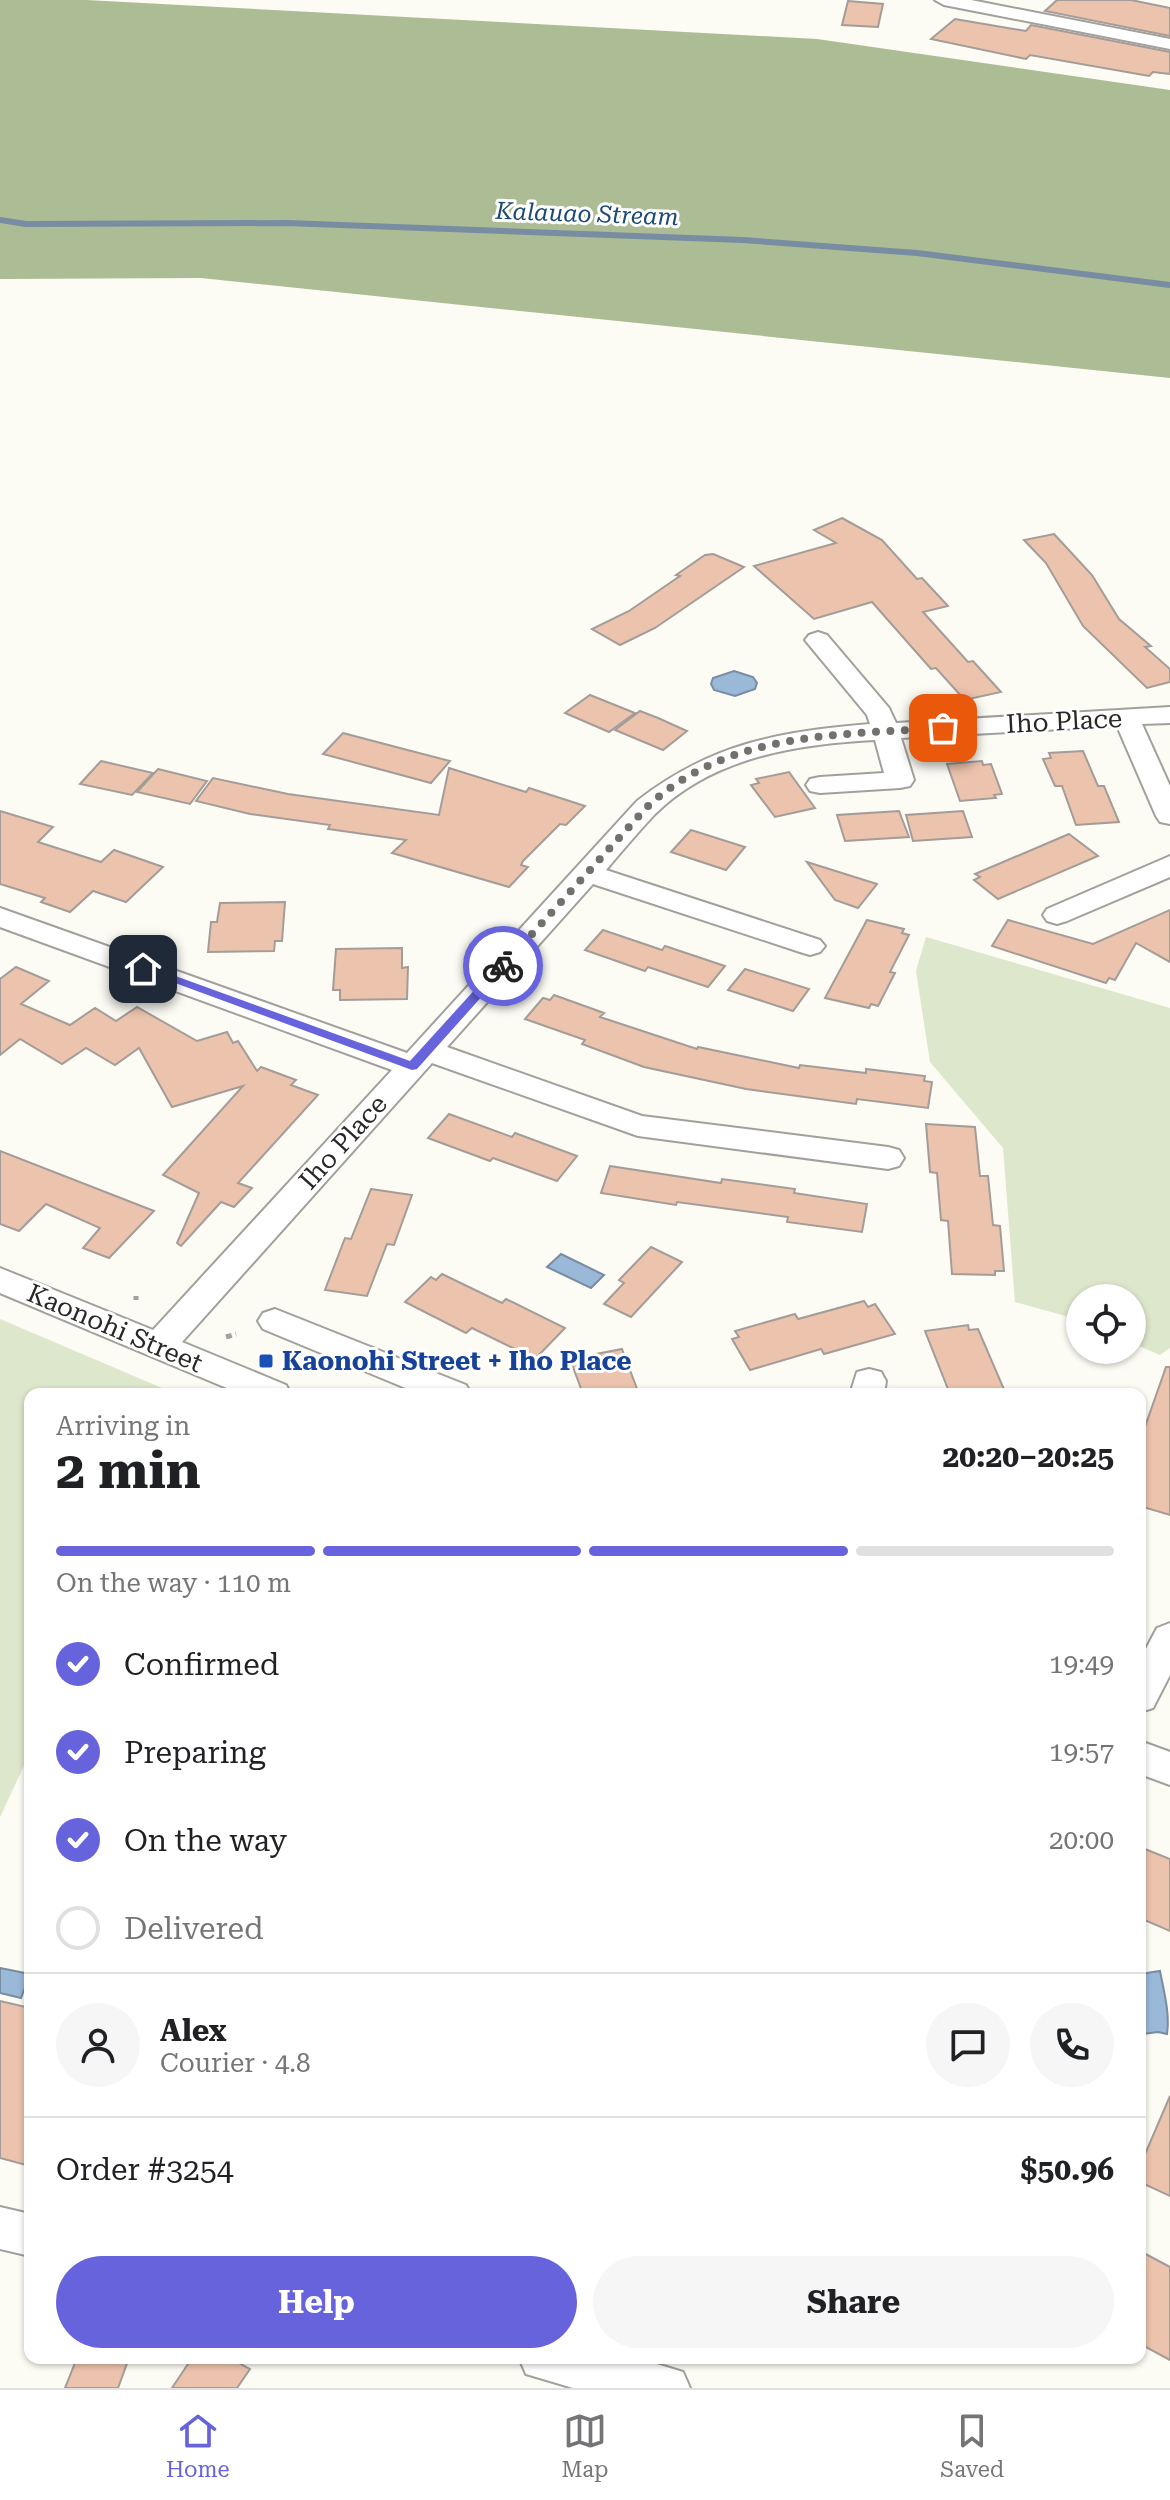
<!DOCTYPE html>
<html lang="en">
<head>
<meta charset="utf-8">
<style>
  :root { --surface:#fff; --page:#f6f6f6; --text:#202124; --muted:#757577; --line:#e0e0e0; --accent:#6663dc }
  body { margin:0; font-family:"Roboto Serif",serif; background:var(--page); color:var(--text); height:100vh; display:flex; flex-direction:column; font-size:30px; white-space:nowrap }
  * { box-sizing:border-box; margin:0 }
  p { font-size:26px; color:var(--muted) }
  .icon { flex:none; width:44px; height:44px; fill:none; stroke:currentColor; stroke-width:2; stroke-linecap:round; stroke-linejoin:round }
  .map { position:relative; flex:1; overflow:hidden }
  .side { position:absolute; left:24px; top:1388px; width:1122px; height:976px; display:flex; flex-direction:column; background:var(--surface); border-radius:16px; box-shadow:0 2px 6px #0004 }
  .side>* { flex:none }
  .fabs { position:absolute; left:1066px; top:1284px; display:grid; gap:16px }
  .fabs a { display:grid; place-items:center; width:80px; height:80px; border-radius:50%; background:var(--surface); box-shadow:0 2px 6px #0004; font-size:40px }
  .pin { position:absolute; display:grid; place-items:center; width:68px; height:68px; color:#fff; margin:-34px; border-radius:16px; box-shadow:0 4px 12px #0006 }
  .courier { position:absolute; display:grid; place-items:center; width:80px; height:80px; margin:-40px; border:6px solid #6663dc; border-radius:50%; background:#fff; color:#222; box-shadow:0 2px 10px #0007 }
  .summary em { font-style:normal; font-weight:700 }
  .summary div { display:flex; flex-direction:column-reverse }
  .summary { display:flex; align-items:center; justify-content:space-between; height:136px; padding:0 32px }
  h1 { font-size:52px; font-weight:700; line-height:60px }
  .bar { display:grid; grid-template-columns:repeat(4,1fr); gap:12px 8px; align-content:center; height:96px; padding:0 32px }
  .bar i { height:10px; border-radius:6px; background:var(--line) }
  .bar .current { background:var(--accent) }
  .bar p { grid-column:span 4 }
  .line { display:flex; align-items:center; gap:20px; padding:0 32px; border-top:2px solid var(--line) }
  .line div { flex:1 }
  .round { display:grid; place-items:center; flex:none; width:84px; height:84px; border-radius:42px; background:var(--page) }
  ol { padding:0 32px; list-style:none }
  li { display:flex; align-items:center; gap:24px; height:88px }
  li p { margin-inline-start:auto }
  li .icon { padding:8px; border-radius:50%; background:var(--accent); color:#fff; stroke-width:4 }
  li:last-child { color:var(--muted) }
  li i { width:44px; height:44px; border:4px solid var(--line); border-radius:50% }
  .primary-button { display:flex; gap:16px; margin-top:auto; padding:16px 32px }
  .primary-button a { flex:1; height:92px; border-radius:48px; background:var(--accent); color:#fff; font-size:32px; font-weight:700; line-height:92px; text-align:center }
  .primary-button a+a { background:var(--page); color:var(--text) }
  .tab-bar { display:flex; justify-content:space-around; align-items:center; height:112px; border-top:2px solid var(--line); background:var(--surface); font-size:22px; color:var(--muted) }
  .tab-bar a { display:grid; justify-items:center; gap:4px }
  .tab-bar .current { color:var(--accent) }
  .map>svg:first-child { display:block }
  .green { fill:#dce7cc }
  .forest { fill:#acbc95 }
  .water { fill:#9ab8d8; stroke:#788ca2; stroke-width:2 }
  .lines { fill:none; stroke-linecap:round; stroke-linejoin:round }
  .stream { stroke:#788ca2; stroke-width:6 }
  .building { fill:#ecc3ad; stroke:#a39c99; stroke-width:2 }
  .minor-casing { stroke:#a1a09a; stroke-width:4 }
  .path-far1 { stroke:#a3a39e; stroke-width:5; stroke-dasharray:6 4; stroke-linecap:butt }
  .path { stroke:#a3a39e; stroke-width:6; stroke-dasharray:8 5; stroke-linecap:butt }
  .minor { fill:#fff; fill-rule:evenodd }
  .route { fill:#6663dc }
  .done { stroke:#72716d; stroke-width:8; stroke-dasharray:0 14.4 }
  .transit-dot { fill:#1a4fb4; stroke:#fff; stroke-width:3 }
  .labels { text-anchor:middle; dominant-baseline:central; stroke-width:6; stroke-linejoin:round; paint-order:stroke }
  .far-water-label { font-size:24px; font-style:italic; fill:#1b4973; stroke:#fff }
  .street-label { font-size:26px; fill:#272725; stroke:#fff }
  .transit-label { font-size:26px; font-weight:bold; fill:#164399; stroke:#fff; text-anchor:start }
</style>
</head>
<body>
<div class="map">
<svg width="1170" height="2388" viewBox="0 0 1170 2388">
  <rect width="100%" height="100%" fill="#fcfbf4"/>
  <g class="green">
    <polygon points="926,937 1170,1008 1170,1348 1160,1355 1132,1343 1132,1298 1080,1298 1080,1320 1015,1302 1003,1148 930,1062 916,971"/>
    <polygon points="0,1319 176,1394 30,1394 30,1753 0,1817"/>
  </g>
  <polygon class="forest" points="0,0 86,0 817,39 1170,90 1170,378 201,278 0,279"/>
  <g class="water">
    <polygon points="734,671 753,677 757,683 755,689 735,696 714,690 711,684 713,678"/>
    <polygon points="561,1254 604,1275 591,1288 547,1267"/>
    <polygon points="0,1968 30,1974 21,1998 0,1993"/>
    <path d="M1160,1971C1164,1992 1170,2013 1167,2034L1158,2032L1142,2034L1140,1974Z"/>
  </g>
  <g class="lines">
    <polyline class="stream" points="0,220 26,224 287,223 743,240 917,253 1170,285"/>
  </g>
  <g class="building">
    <polygon points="1057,0 1131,0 1170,8 1170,36 1045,11"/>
    <polygon points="848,1 883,4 878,27 842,25"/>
    <polygon points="955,19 1026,31 1031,25 1170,52 1170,74 1153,72 1149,76 1030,55 1026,59 931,39"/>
    <polygon points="842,518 882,540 917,579 922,578 948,606 923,612 968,662 973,661 1001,692 969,699 962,697 936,668 931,669 872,602 814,619 754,566 836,543 814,530"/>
    <polygon points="1054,534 1092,575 1119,619 1151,646 1145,647 1170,669 1170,682 1147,688 1083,626 1046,563 1024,540"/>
    <polygon points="713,554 744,567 655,628 620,645 592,629 629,611 680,576 676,575 705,555"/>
    <polygon points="590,695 635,713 609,732 565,713"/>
    <polygon points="640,711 658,718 687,731 663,750 615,730"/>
    <polygon points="343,733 396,747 450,761 431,783 323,754"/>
    <polygon points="1083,751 1098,786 1104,786 1119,822 1076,825 1062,786 1055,786 1043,759 1051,758 1049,753"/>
    <polygon points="101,761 153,773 132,795 80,784"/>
    <polygon points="982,761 983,765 991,764 1002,794 994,795 996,798 960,801 947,764"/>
    <polygon points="449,768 526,792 529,788 585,806 566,825 560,824 523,861 521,865 528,867 509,887 392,853 406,840 328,829 330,825 250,814 196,801 213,778 288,794 439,815"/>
    <polygon points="158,769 207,781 190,804 137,792"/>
    <polygon points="789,772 815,808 775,817 751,785 759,783 756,779"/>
    <polygon points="0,811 53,827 38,842 101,862 114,850 163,867 126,902 93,891 70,912 41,902 45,898 0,884"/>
    <polygon points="899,811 909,837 845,841 837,815"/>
    <polygon points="963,811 972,837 913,841 906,815"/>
    <polygon points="691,830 745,847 726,870 671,852"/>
    <polygon points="1069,834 1098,856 998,899 974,880 980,877 975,874"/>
    <polygon points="807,862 877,884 858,908 835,900"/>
    <polygon points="285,902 282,941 275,941 274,951 208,952 211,922 217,922 220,903"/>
    <polygon points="1170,910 1170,962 1136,943 1115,980 1109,978 1106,983 992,946 1008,920 1093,944"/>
    <polygon points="867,920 904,929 902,933 909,935 890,972 895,973 878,1006 871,1004 869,1008 825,998"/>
    <polygon points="603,930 662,950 665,946 725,966 708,987 648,967 645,971 585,950"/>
    <polygon points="402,948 402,968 408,967 407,999 340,1000 340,990 333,990 336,949"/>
    <polygon points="16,967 49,981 21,1004 70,1025 95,1008 116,1021 137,1007 197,1041 227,1032 233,1043 238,1041 257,1071 261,1067 296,1080 291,1085 318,1095 238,1183 252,1188 234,1207 221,1202 181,1246 177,1243 199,1193 163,1175 243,1086 172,1107 139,1048 115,1065 86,1048 62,1064 20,1039 0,1055 0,979"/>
    <polygon points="745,969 809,989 793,1011 728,990"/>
    <polygon points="554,995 604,1013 600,1017 697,1049 698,1047 799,1068 800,1065 866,1073 866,1069 925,1076 924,1081 932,1082 928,1108 857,1099 856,1104 746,1089 644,1067 582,1044 585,1040 525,1019 543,998 550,1000"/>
    <polygon points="449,1114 512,1137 515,1133 577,1156 557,1181 493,1158 490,1161 428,1138"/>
    <polygon points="926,1124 975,1127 980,1176 988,1176 993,1225 1000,1226 1004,1271 995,1271 995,1275 952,1274 948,1221 941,1220 937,1173 930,1172"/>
    <polygon points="0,1151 154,1211 109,1258 83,1248 100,1228 46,1204 19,1231 0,1224"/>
    <polygon points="610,1166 721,1183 722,1179 795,1189 794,1193 867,1204 862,1232 787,1222 788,1217 677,1202 676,1205 601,1193"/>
    <polygon points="371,1189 412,1195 394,1245 387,1244 367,1296 325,1290 345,1238 351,1239"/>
    <polygon points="651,1247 682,1262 631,1317 604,1304 624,1283 619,1280"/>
    <polygon points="442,1274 502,1303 506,1299 565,1328 535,1359 472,1328 466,1333 405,1302 431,1277 436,1280"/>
    <polygon points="864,1301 868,1307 875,1304 895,1334 824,1354 821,1349 750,1370 732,1339 739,1337 735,1331 795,1314 798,1319"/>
    <polygon points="968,1325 969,1330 978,1329 1006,1394 950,1394 925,1331"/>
    <polygon points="622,1349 639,1394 583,1394 570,1359"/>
    <polygon points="1166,1367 1170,1367 1170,1515 1140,1506 1140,1441"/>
    <polygon points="1140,1847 1170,1859 1170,1931 1140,1918"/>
    <polygon points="0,2001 30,2008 30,2166 0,2158"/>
    <polygon points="1170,2096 1170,2196 1140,2182 1140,2166"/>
    <polygon points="1140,2251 1170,2267 1170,2360 1140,2344"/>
    <polygon points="77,2358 129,2358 118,2388 65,2388"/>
    <polygon points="192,2358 230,2358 250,2369 237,2388 172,2388"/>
  </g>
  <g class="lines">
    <defs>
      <g id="minor">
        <polygon points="935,0 971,0 1170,39 1170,49 944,5"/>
        <path d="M818,632L827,635L889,708L896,723L1170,707V723L1142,724L1170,786V824L1160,822L1156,816L1117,726L901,738L914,780L910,786L900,788L820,793L810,791L806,785L810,779L820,777L884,773L875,740C797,744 713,757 655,814C638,832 622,851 606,870L820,940L825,946L820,952L810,955L800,952L593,884L447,1047L642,1116L888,1147L899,1150L904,1158L899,1166L888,1169L638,1136L432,1063L182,1342L286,1385L291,1394H241L0,1293V1268L153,1330L392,1070L0,927V908L407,1053L637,801C712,743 778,732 870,724L867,715L805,640L809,635Z"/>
        <polygon points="1170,856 1170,877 1067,921 1057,924 1047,921 1043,915 1047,909"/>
        <polygon points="275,1309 466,1385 471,1394 420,1394 263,1329 258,1321 263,1313"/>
        <polygon points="869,1369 881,1372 886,1381 884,1394 850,1394 857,1372"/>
        <polygon points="1170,1623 1170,1675 1153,1708 1140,1712 1140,1660 1157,1628"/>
        <polygon points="1140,1741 1170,1752 1170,1785 1140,1774"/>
        <polygon points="0,2207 30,2214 30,2256 0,2249"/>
        <polygon points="519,2358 637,2358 683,2372 690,2388 573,2388 526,2374"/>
      </g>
    </defs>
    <use href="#minor" class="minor-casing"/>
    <g class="path-far1">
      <polyline points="136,1296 136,1300"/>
      <polyline points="226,1337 236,1334"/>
    </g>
    <polyline class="path" points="25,1754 30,1755"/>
    <use href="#minor" class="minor"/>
  </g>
  <polygon class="route" points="499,963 509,966 417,1069 412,1070 137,969 148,966 410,1061"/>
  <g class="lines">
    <path class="done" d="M503,966L647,807C728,731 839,735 943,728"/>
  </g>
  <rect class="transit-dot" x="258" y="1353" width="16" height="16" rx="4"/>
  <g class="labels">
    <g class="far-water-label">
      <text transform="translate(587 214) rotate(2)">Kalauao Stream</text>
    </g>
    <g class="street-label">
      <text transform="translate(1064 721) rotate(-3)">Iho Place</text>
      <text transform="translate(343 1142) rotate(-48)">Iho Place</text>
      <text transform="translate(115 1328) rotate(23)">Kaonohi Street</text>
    </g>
    <g class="transit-label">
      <text x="282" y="1361">Kaonohi Street + Iho Place</text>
    </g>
  </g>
</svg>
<div class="fabs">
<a><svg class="icon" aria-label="locate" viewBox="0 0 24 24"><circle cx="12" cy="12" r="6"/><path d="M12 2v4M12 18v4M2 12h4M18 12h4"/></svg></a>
</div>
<div class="pin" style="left:943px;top:728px;background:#ea580c"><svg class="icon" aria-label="bag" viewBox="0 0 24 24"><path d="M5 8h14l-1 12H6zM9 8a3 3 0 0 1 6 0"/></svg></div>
<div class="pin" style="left:143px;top:969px;background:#1f2937"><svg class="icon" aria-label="home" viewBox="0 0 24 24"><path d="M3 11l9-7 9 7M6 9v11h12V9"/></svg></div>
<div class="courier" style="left:503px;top:966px"><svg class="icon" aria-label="bike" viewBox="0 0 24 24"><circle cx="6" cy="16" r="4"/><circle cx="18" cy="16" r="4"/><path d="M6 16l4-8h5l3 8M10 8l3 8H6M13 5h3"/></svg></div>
<section class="side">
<div class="summary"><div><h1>2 min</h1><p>Arriving in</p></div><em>20:20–20:25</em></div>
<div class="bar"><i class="current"></i><i class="current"></i><i class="current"></i><i></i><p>On the way · 110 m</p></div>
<ol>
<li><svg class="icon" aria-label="check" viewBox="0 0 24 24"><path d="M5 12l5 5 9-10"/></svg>Confirmed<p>19:49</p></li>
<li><svg class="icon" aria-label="check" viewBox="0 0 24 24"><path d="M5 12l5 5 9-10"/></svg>Preparing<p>19:57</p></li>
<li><svg class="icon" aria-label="check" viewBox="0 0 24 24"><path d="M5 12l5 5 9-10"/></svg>On the way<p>20:00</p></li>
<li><i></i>Delivered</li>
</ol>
<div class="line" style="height:144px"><a class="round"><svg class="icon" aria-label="person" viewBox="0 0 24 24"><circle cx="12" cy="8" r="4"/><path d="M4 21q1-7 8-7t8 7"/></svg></a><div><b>Alex</b><p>Courier · 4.8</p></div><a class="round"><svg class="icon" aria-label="chat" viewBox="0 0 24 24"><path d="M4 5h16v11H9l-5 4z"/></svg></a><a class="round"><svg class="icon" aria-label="phone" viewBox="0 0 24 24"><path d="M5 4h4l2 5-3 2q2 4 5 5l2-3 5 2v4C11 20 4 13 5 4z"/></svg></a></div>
<div class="line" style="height:104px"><div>Order #3254</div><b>$50.96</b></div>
<div class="primary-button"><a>Help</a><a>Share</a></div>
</section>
</div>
<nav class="tab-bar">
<a class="current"><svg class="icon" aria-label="home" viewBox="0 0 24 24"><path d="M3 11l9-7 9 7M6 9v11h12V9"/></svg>Home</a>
<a><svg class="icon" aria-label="map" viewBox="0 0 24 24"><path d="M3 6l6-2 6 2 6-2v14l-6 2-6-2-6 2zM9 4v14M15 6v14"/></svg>Map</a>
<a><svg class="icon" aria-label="saved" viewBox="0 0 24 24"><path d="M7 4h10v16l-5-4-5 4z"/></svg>Saved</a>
</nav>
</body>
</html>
